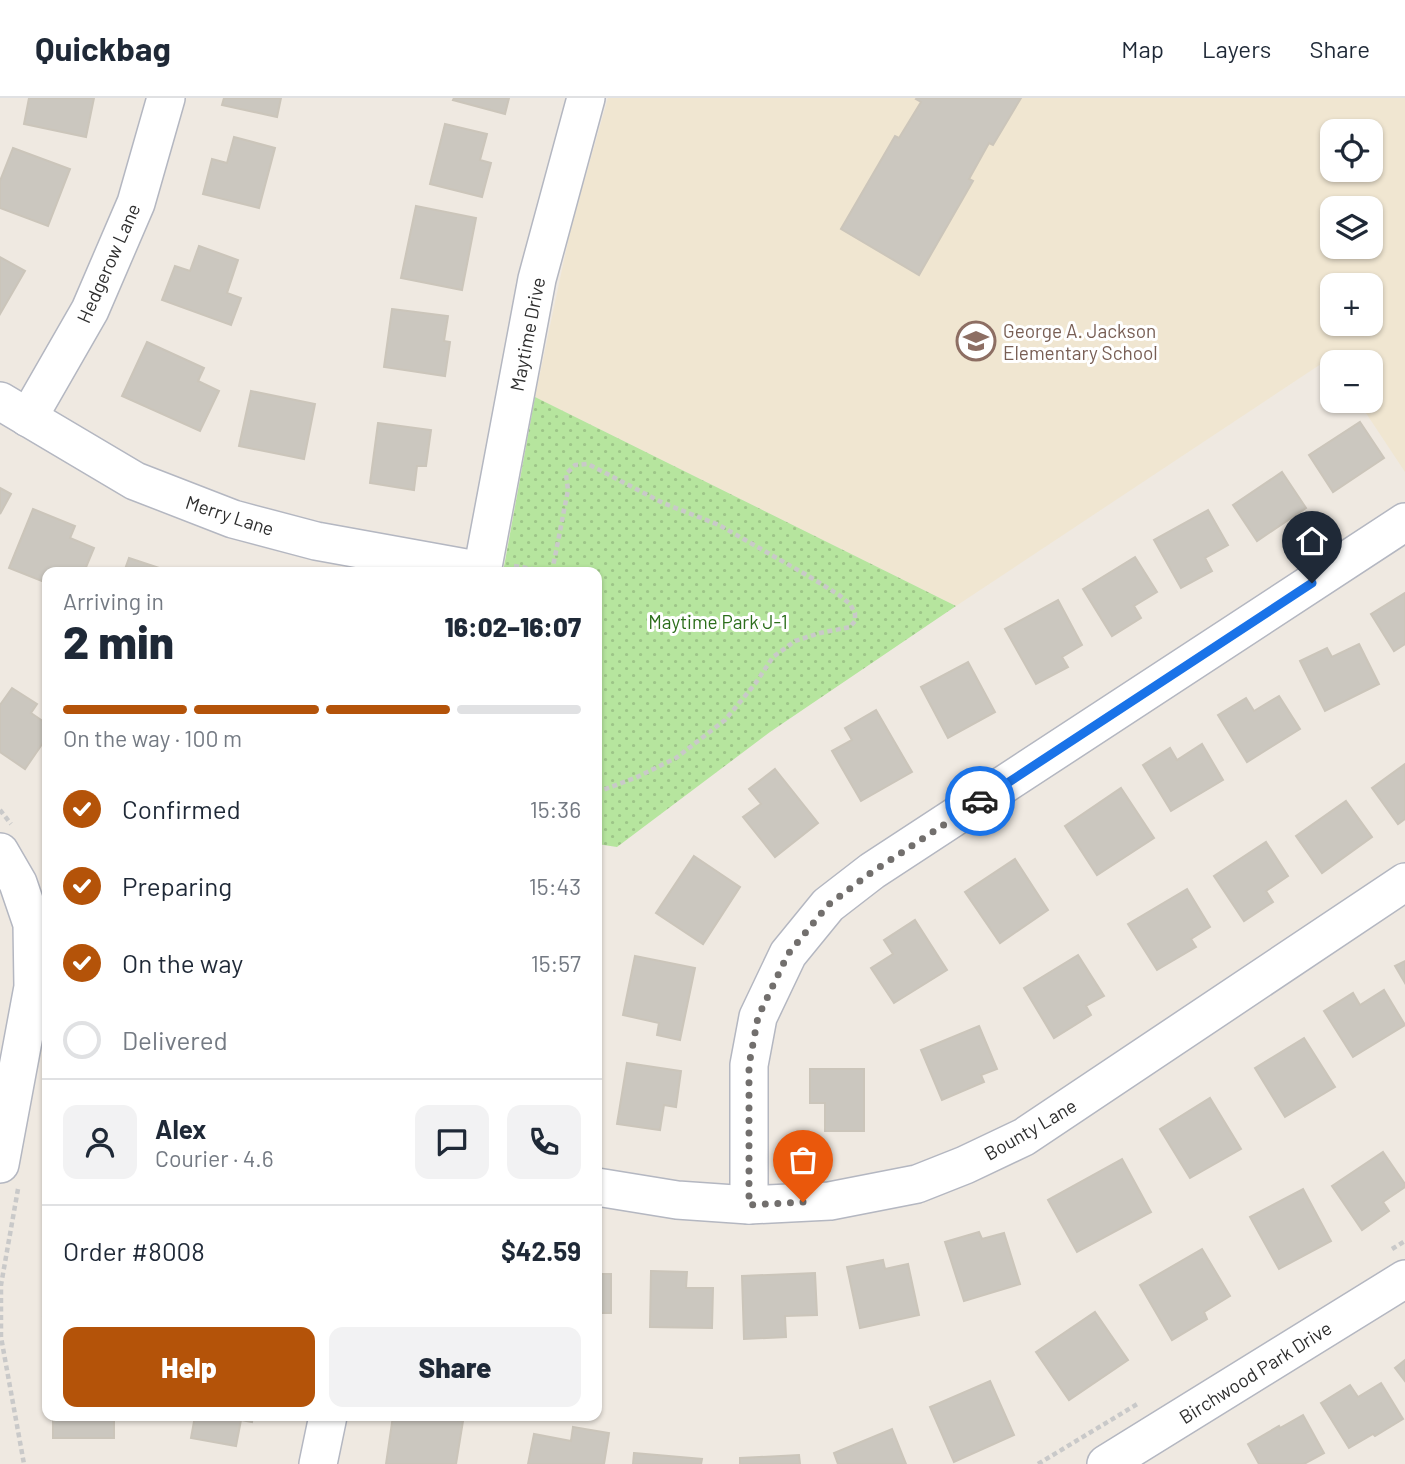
<!DOCTYPE html>
<html lang="en">
<head>
<meta charset="utf-8">
<style>
  :root { --surface:#fff; --page:#f2f2f3; --text:#1f2937; --muted:#747a83; --line:#e0e1e3; --accent:#b45309 }
  body { margin:0; font-family:Barlow,sans-serif; background:var(--page); color:var(--text); height:100vh; display:flex; flex-direction:column; font-size:26px; white-space:nowrap }
  * { box-sizing:border-box; margin:0 }
  p { font-size:23px; color:var(--muted) }
  .icon { flex:none; width:38px; height:38px; fill:none; stroke:currentColor; stroke-width:2; stroke-linecap:round; stroke-linejoin:round }
  .map { position:relative; flex:1; overflow:hidden }
  .drawer { position:absolute; left:42px; top:469px; width:560px; height:854px; display:flex; flex-direction:column; background:var(--surface); border-radius:14px; box-shadow:0 2px 5px #0004 }
  .drawer>* { flex:none }
  .controls { position:absolute; left:1320px; top:21px; display:grid; gap:14px }
  .controls a { display:grid; place-items:center; width:63px; height:63px; border-radius:14px; background:var(--surface); box-shadow:0 2px 5px #0004; font-size:35px }
  .pin { position:absolute; display:grid; place-items:center; width:60px; height:60px; color:#fff; margin:-72px -30px; border-radius:50% 50% 50% 0; rotate:-45deg; box-shadow:0 0 7px #0007 }
  .pin .icon { rotate:45deg }
  .courier { position:absolute; display:grid; place-items:center; width:70px; height:70px; margin:-35px; border:5px solid #1a73e8; border-radius:50%; background:#fff; color:#222; box-shadow:0 2px 9px #0007 }
  .overview em { font-style:normal; font-weight:800 }
  .overview div { display:flex; flex-direction:column-reverse }
  .overview { display:flex; align-items:center; justify-content:space-between; height:119px; padding:0 21px }
  h1 { font-size:46px; font-weight:800; line-height:52px }
  .bar { display:grid; grid-template-columns:repeat(4,1fr); gap:10px 7px; align-content:center; height:84px; padding:0 21px }
  .bar i { height:9px; border-radius:5px; background:var(--line) }
  .bar .active { background:var(--accent) }
  .bar p { grid-column:span 4 }
  .line { display:flex; align-items:center; gap:18px; padding:0 21px; border-top:2px solid var(--line) }
  .line div { flex:1 }
  .round { display:grid; place-items:center; flex:none; width:74px; height:74px; border-radius:14px; background:var(--page) }
  ol { padding:0 21px; list-style:none }
  li { display:flex; align-items:center; gap:21px; height:77px }
  li p { margin-inline-start:auto }
  li .icon { padding:7px; border-radius:50%; background:var(--accent); color:#fff; stroke-width:4 }
  li:last-child { color:var(--muted) }
  li i { width:38px; height:38px; border:4px solid var(--line); border-radius:50% }
  .button { display:flex; gap:14px; margin-top:auto; padding:14px 21px }
  .button a { flex:1; height:80px; border-radius:14px; background:var(--accent); color:#fff; font-size:28px; font-weight:800; line-height:80px; text-align:center }
  .button a+a { background:var(--page); color:var(--text) }
  header { display:flex; align-items:center; gap:42px; box-sizing:border-box; height:98px; padding:0 35px; background:var(--surface); border-bottom:2px solid var(--line) }
  header strong { font-size:33px }
  nav { display:flex; gap:38px; margin-inline-start:auto; font-size:24px }
  .map>svg:first-child { display:block }
  .education { fill:#f0e6d1; fill-rule:evenodd }
  .park { fill:url(#park-dots) }
  .building { fill:#cbc7bf; stroke:#cbc5ba; stroke-width:2 }
  .lines { fill:none; stroke-linecap:round; stroke-linejoin:round }
  .minor-casing { stroke:#b4b7c1; stroke-width:40 }
  .path { stroke:#c9c9c9; stroke-width:4.5; stroke-dasharray:5 3.5; stroke-linecap:butt }
  .minor { stroke:#fff; stroke-width:37 }
  .done { stroke:#726f6d; stroke-width:7; stroke-dasharray:0 12.6 }
  .route { stroke:#1a73e8; stroke-width:9 }
  .labels { text-anchor:middle; dominant-baseline:central; stroke-width:6; stroke-linejoin:round; paint-order:stroke }
  .street-label { font-size:19px; fill:#2e2e2e; stroke:#fff }
  .education-label { font-size:19px; fill:#785e54; stroke:#fff; text-anchor:start }
  .park-label { font-size:19px; fill:#2c6e1b; stroke:#fff }
</style>
</head>
<body>
<header>
<strong>Quickbag</strong>
<nav><a>Map</a><a>Layers</a><a>Share</a></nav>
</header>
<div class="map">
<svg width="1405" height="1366" viewBox="0 0 1405 1366">
  <defs>
    <pattern id="park-dots" width="8" height="8" patternUnits="userSpaceOnUse" patternTransform="scale(1.75)"><rect width="8" height="8" fill="#b6e59e"/><path d="M2 2h.1M6 6h.1" fill="none" stroke="#9dc588" stroke-width="1.8" stroke-linecap="round"/></pattern>
  </defs>
  <rect width="100%" height="100%" fill="#efe9e1"/>
  <path class="education" d="M608,0H1405V374L1358,303H1370V264H1333L1330,260L956,508L535,299L571,129ZM1332,33H1370V72H1332ZM1332,110H1370V149H1332ZM1332,187H1370V226H1332Z"/>
  <polygon class="park" points="535,299 956,508 770,634 617,749 597,746 597,474 503,474"/>
  <g class="building">
    <polygon points="29,0 94,0 86,39 24,26"/>
    <polygon points="224,0 281,0 277,19 222,7"/>
    <polygon points="454,0 509,0 505,16 453,2"/>
    <polygon points="917,0 1021,0 993,47 989,45 969,81 973,83 919,177 841,131 895,38 899,40 921,4 916,1"/>
    <polygon points="445,26 487,36 480,62 491,65 482,99 430,86"/>
    <polygon points="234,39 275,50 259,110 203,96 212,61 227,65"/>
    <polygon points="13,50 70,71 48,128 0,110 0,83"/>
    <polygon points="416,108 476,120 462,192 401,180"/>
    <polygon points="199,148 238,162 227,195 241,200 231,227 162,202 175,168 190,173"/>
    <polygon points="0,159 25,173 0,216"/>
    <polygon points="392,211 448,218 444,243 450,244 445,278 384,269"/>
    <polygon points="147,244 204,270 198,283 219,293 200,333 122,298"/>
    <polygon points="251,293 315,306 304,361 239,348"/>
    <polygon points="1360,324 1384,360 1333,394 1309,357"/>
    <polygon points="378,325 431,332 426,368 417,368 414,392 370,385"/>
    <polygon points="1282,374 1306,410 1257,443 1233,407"/>
    <polygon points="0,390 11,396 0,416"/>
    <polygon points="33,411 75,428 70,440 94,450 84,474 47,474 47,485 9,470"/>
    <polygon points="1208,412 1228,447 1205,460 1212,473 1181,490 1154,442"/>
    <polygon points="1135,459 1157,494 1134,508 1141,520 1112,538 1083,491"/>
    <polygon points="129,460 162,471 161,474 124,474"/>
    <polygon points="1405,495 1405,546 1394,553 1371,516"/>
    <polygon points="1058,502 1082,547 1062,559 1068,569 1036,586 1005,531"/>
    <polygon points="1359,546 1379,586 1325,613 1300,563 1327,550 1332,559"/>
    <polygon points="968,564 995,614 948,640 921,589"/>
    <polygon points="12,590 37,606 31,615 47,626 47,639 25,671 0,654 0,607"/>
    <polygon points="1279,598 1300,631 1247,664 1218,617 1246,600 1254,613"/>
    <polygon points="876,612 912,674 861,703 832,653 852,642 845,630"/>
    <polygon points="1202,646 1223,682 1171,713 1143,667 1170,650 1177,662"/>
    <polygon points="1405,666 1405,721 1398,726 1372,690"/>
    <polygon points="775,671 818,725 775,759 743,719 761,706 749,691"/>
    <polygon points="1121,690 1154,740 1097,777 1065,728"/>
    <polygon points="1346,703 1372,739 1322,775 1296,738"/>
    <polygon points="1266,744 1288,778 1266,793 1273,804 1244,823 1214,778"/>
    <polygon points="694,758 740,789 703,846 656,815"/>
    <polygon points="1015,761 1048,812 1000,845 965,794"/>
    <polygon points="1187,791 1210,829 1191,841 1196,849 1157,872 1128,826"/>
    <polygon points="915,822 947,872 894,905 871,870 893,856 884,842"/>
    <polygon points="1078,857 1104,898 1086,908 1091,917 1054,940 1024,890"/>
    <polygon points="635,858 695,870 680,942 657,937 659,925 623,917"/>
    <polygon points="1405,863 1405,885 1395,868"/>
    <polygon points="1384,892 1405,927 1353,959 1324,913 1353,895 1360,907"/>
    <polygon points="979,928 997,971 981,977 984,984 942,1002 921,952"/>
    <polygon points="1304,940 1335,989 1285,1019 1255,970"/>
    <polygon points="627,965 681,973 676,1009 664,1007 660,1032 617,1026"/>
    <polygon points="810,971 864,971 864,1033 825,1033 825,1005 810,1005"/>
    <polygon points="1210,1000 1241,1051 1190,1080 1160,1031"/>
    <polygon points="1383,1054 1405,1086 1405,1089 1383,1104 1389,1113 1362,1132 1332,1088"/>
    <polygon points="1122,1061 1151,1114 1077,1154 1048,1102"/>
    <polygon points="1303,1091 1331,1143 1279,1171 1250,1119"/>
    <polygon points="979,1134 982,1141 1004,1135 1020,1186 964,1203 945,1144"/>
    <polygon points="1202,1151 1230,1198 1204,1214 1207,1221 1172,1242 1140,1187"/>
    <polygon points="883,1162 885,1171 908,1166 919,1217 860,1230 847,1169"/>
    <polygon points="651,1173 687,1174 686,1190 713,1190 712,1230 650,1229"/>
    <polygon points="815,1175 817,1217 785,1218 786,1239 744,1241 742,1178"/>
    <rect x="597" y="1176" width="14" height="39"/>
    <polygon points="44,1186 47,1186 47,1218 43,1218"/>
    <polygon points="1095,1214 1128,1262 1069,1302 1036,1254"/>
    <polygon points="1405,1262 1405,1283 1395,1270"/>
    <polygon points="990,1283 1014,1337 954,1364 930,1309"/>
    <polygon points="1381,1285 1403,1321 1375,1338 1373,1336 1349,1350 1321,1305 1350,1287 1358,1299"/>
    <polygon points="1303,1317 1324,1355 1304,1366 1259,1366 1248,1346 1279,1328 1280,1330"/>
    <rect x="53" y="1318" width="61" height="22"/>
    <polygon points="195,1318 253,1318 252,1324 241,1322 236,1348 191,1340"/>
    <polygon points="393,1318 431,1318 463,1323 456,1366 386,1366"/>
    <polygon points="573,1329 609,1335 604,1366 528,1366 534,1336 571,1343"/>
    <polygon points="892,1331 906,1366 838,1366 834,1355"/>
    <polygon points="634,1355 702,1361 701,1366 633,1366"/>
    <polygon points="799,1357 800,1366 740,1366 740,1360"/>
  </g>
  <g class="lines">
    <defs>
      <g id="minor">
        <polyline points="0,303 135,383 233,421 316,443 482,473"/>
        <polyline points="28,320 90,212 136,105 166,0"/>
        <polyline points="482,474 537,181 586,0"/>
        <polyline points="0,754 18,785 32,826 33,889 0,1066"/>
        <polyline points="597,1089 677,1102 749,1107 830,1103 917,1086 965,1067 1024,1039 1405,784"/>
        <polyline points="749,1107 749,967 758,919 788,856 828,807 872,773 1405,424"/>
        <polyline points="318,1366 328,1318"/>
        <polyline points="1106,1366 1405,1181"/>
      </g>
    </defs>
    <use href="#minor" class="minor-casing"/>
    <g class="path">
      <polyline points="514,468 552,474"/>
      <polyline points="552,474 568,392 566,376 575,367 588,366 663,405 719,427 810,479 839,497 850,506 855,515 855,523 850,529 820,535 795,543 773,559 755,586 725,622 676,660 635,680 597,694"/>
      <polyline points="0,712 11,726"/>
      <polyline points="18,1091 1,1187 1,1239 24,1366"/>
      <polyline points="1392,1151 1405,1143"/>
      <polyline points="1038,1366 1139,1305"/>
    </g>
    <use href="#minor" class="minor"/>
  </g>
  <g class="lines">
    <polyline class="done" points="803,1104 749,1107 749,967 758,919 788,856 828,807 872,774 980,703"/>
    <polyline class="route" points="980,703 1312,485"/>
  </g>
  <defs>
    <symbol id="school-ring" viewBox="-11 -11 22 22"><circle r="9.5" fill="#fff" stroke="#8d6e63" stroke-width="1.5"/><path d="M0-5L7-2L0 1L-7-2ZM-4 1L0 2.5L4 1V4Q0 6-4 4Z" fill="#8d6e63"/></symbol>
  </defs>
  <g fill-rule="evenodd">
    <use href="#school-ring" x="954" y="221" width="44" height="44"/>
  </g>
  <g class="labels">
    <g class="street-label">
      <text transform="translate(108 165) rotate(-66)">Hedgerow Lane</text>
      <text transform="translate(527 236) rotate(-79)">Maytime Drive</text>
      <text transform="translate(230 417) rotate(18)">Merry Lane</text>
      <text transform="translate(1030 1031) rotate(-30)">Bounty Lane</text>
      <text transform="translate(1255 1274) rotate(-32)">Birchwood Park Drive</text>
    </g>
    <g class="education-label">
      <text x="1003" y="232">George A. Jackson<tspan x="1003" dy="22">Elementary School</tspan></text>
    </g>
    <g class="park-label">
      <text x="718" y="523">Maytime Park J-1</text>
    </g>
  </g>
</svg>
<div class="controls">
<a><svg class="icon" aria-label="locate" viewBox="0 0 24 24"><circle cx="12" cy="12" r="6"/><path d="M12 2v4M12 18v4M2 12h4M18 12h4"/></svg></a>
<a><svg class="icon" aria-label="layers" viewBox="0 0 24 24"><path d="M12 4l9 5-9 5-9-5zM3 14l9 5 9-5"/></svg></a>
<a>+</a>
<a>−</a>
</div>
<div class="pin" style="left:803px;top:1104px;background:#ea580c"><svg class="icon" aria-label="bag" viewBox="0 0 24 24"><path d="M5 8h14l-1 12H6zM9 8a3 3 0 0 1 6 0"/></svg></div>
<div class="pin" style="left:1312px;top:485px;background:#1f2937"><svg class="icon" aria-label="home" viewBox="0 0 24 24"><path d="M3 11l9-7 9 7M6 9v11h12V9"/></svg></div>
<div class="courier" style="left:980px;top:703px"><svg class="icon" aria-label="car" viewBox="0 0 24 24"><path d="M5 17H2v-5l4-1 3-4h7l3 4 3 1v5h-3M9 17h6M6 11h13"/><circle cx="7" cy="17" r="2"/><circle cx="17" cy="17" r="2"/></svg></div>
<section class="drawer">
<div class="overview"><div><h1>2 min</h1><p>Arriving in</p></div><em>16:02–16:07</em></div>
<div class="bar"><i class="active"></i><i class="active"></i><i class="active"></i><i></i><p>On the way · 100 m</p></div>
<ol>
<li><svg class="icon" aria-label="check" viewBox="0 0 24 24"><path d="M5 12l5 5 9-10"/></svg>Confirmed<p>15:36</p></li>
<li><svg class="icon" aria-label="check" viewBox="0 0 24 24"><path d="M5 12l5 5 9-10"/></svg>Preparing<p>15:43</p></li>
<li><svg class="icon" aria-label="check" viewBox="0 0 24 24"><path d="M5 12l5 5 9-10"/></svg>On the way<p>15:57</p></li>
<li><i></i>Delivered</li>
</ol>
<div class="line" style="height:126px"><a class="round"><svg class="icon" aria-label="person" viewBox="0 0 24 24"><circle cx="12" cy="8" r="4"/><path d="M4 21q1-7 8-7t8 7"/></svg></a><div><b>Alex</b><p>Courier · 4.6</p></div><a class="round"><svg class="icon" aria-label="chat" viewBox="0 0 24 24"><path d="M4 5h16v11H9l-5 4z"/></svg></a><a class="round"><svg class="icon" aria-label="phone" viewBox="0 0 24 24"><path d="M5 4h4l2 5-3 2q2 4 5 5l2-3 5 2v4C11 20 4 13 5 4z"/></svg></a></div>
<div class="line" style="height:91px"><div>Order #8008</div><b>$42.59</b></div>
<div class="button"><a>Help</a><a>Share</a></div>
</section>
</div>
</body>
</html>
